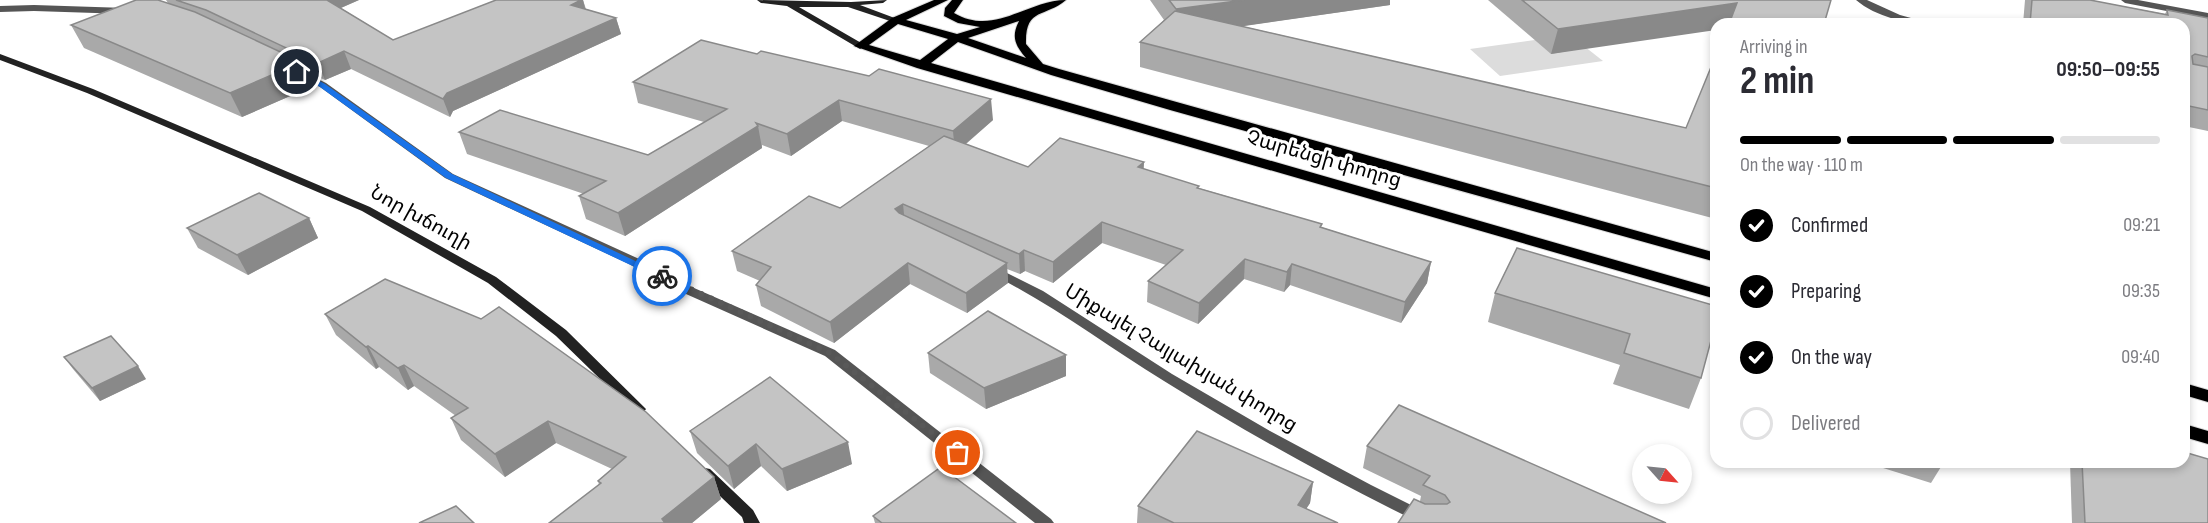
<!DOCTYPE html>
<html lang="en">
<head>
<meta charset="utf-8">
<style>
  :root { --surface:#fff; --page:#f7f7f7; --text:#2b2b33; --muted:#7c7c81; --line:#e1e1e2; --accent:#000 }
  body { margin:0; font-family:"Sofia Sans Condensed","Noto Sans Armenian",sans-serif; background:var(--page); color:var(--text); height:100vh; display:flex; flex-direction:column; font-size:22px; white-space:nowrap }
  * { box-sizing:border-box; margin:0 }
  p { font-size:20px; color:var(--muted) }
  .icon { flex:none; width:33px; height:33px; fill:none; stroke:currentColor; stroke-width:2; stroke-linecap:round; stroke-linejoin:round }
  .map { position:relative; flex:1; overflow:hidden }
  .drawer { position:absolute; left:1710px; top:18px; width:480px; height:450px; display:flex; flex-direction:column; background:var(--surface); border-radius:18px; box-shadow:0 3px 9px #0003 }
  .drawer>* { flex:none }
  .needle { width:39px; rotate:117deg }
  .buttons { position:absolute; left:1632px; top:444px; display:grid; gap:12px }
  .buttons a { display:grid; place-items:center; width:60px; height:60px; border-radius:50%; background:var(--surface); box-shadow:0 3px 9px #0003; font-size:30px }
  .pin { position:absolute; display:grid; place-items:center; width:51px; height:51px; color:#fff; margin:-26px; border:3px solid #fff; border-radius:50%; box-shadow:0 2px 6px #0007 }
  .courier { position:absolute; display:grid; place-items:center; width:60px; height:60px; margin:-30px; border:4px solid #1a73e8; border-radius:50%; background:#fff; color:#222; box-shadow:0 2px 8px #0007 }
  .overview em { font-style:normal; font-weight:700 }
  .overview div { display:flex; flex-direction:column-reverse }
  .overview { display:flex; align-items:center; justify-content:space-between; height:102px; padding:0 30px }
  h1 { font-size:39px; font-weight:700; line-height:45px }
  .bar { display:grid; grid-template-columns:repeat(4,1fr); gap:9px 6px; align-content:center; height:72px; padding:0 30px }
  .bar i { height:8px; border-radius:4px; background:var(--line) }
  .bar .selected { background:var(--accent) }
  .bar p { grid-column:span 4 }
  ol { padding:0 30px; list-style:none }
  li { display:flex; align-items:center; gap:18px; height:66px }
  li p { margin-inline-start:auto }
  li .icon { padding:6px; border-radius:50%; background:var(--accent); color:#fff; stroke-width:4 }
  li:last-child { color:var(--muted) }
  li i { width:33px; height:33px; border:3px solid var(--line); border-radius:50% }
  .map>svg:first-child { display:block }
  .green { fill:#dcdcdc }
  .lines { fill:none; stroke-linecap:round; stroke-linejoin:round }
  .primary-casing { stroke:#dbdbdb; stroke-width:2 }
  .street { fill:#555; fill-rule:evenodd }
  .secondary { fill:#222; fill-rule:evenodd }
  .primary { fill:#000; fill-rule:evenodd }
  .wall { fill:#a9a9a9 }
  .shaded-wall { fill:#898989 }
  .building { fill:#c4c4c4; stroke:#898989; stroke-width:1.5 }
  .route { fill:#1a73e8 }
  .done { stroke:#595959; stroke-width:6; stroke-dasharray:0 10.8 }
  .labels { text-anchor:middle; dominant-baseline:central; stroke-width:6; stroke-linejoin:round; paint-order:stroke }
  .street-label { font-size:20px; fill:#000; stroke:#fff }
</style>
</head>
<body>
<div class="map">
<svg width="2208" height="523" viewBox="0 0 2208 523">
  <rect width="100%" height="100%" fill="#fff"/>
  <polygon class="green" points="1570,35 1603,61 1500,76 1470,49"/>
  <g class="lines">
    <defs>
      <g id="primary">
        <path d="M934,0H948L906,20L957,34L980,27L958,23L944,16L945,8L952,0H963L954,13C995,37 1027,0 1066,0C1045,18 1025,7 1026,44L1043,64L1059,69L1716,253V262L1170,110L1051,75L958,42L931,63L1716,289V299L917,68L854,46L892,18ZM1019,21C1011,37 1015,45 1026,58L968,38ZM898,24L948,39L920,60L869,45Z"/>
        <polygon points="2184,383 2208,390 2208,402 2184,395"/>
        <polygon points="2184,424 2208,431 2208,444 2184,437"/>
      </g>
    </defs>
    <use href="#primary" class="primary-casing"/>
    <g class="street">
      <path d="M1856,0H1867L1900,15L1933,24C1907,24 1876,17 1856,0Z"/>
      <polygon points="2121,0 2138,0 2208,13 2208,19 2125,3"/>
      <polygon points="34,5 126,8 130,11 126,14 34,11 0,12 0,6"/>
      <polygon points="296,68 326,83 453,174 637,258 685,284 835,350 1051,519 1054,523 1035,523 825,356 677,290 629,264 445,178 320,87 293,73 291,71"/>
      <path d="M993,266L1043,291L1172,374L1270,431L1371,485L1439,519L1442,523H1420C1332,480 1247,433 1164,381C1105,345 1051,303 989,273L987,270Z"/>
    </g>
    <g class="secondary">
      <polygon points="757,0 851,2 887,0 883,3 860,5 900,20 899,22 893,22 848,7 799,7 863,44 865,46 860,49 787,6 761,3"/>
      <polygon points="0,54 93,89 370,207 496,277 566,330 646,409 644,412 634,412 556,336 488,283 362,211 87,93 0,60"/>
      <polygon points="705,468 710,469 753,510 760,523 744,523 742,517 700,477 698,473 700,469"/>
    </g>
    <use href="#primary" class="primary"/>
  </g>
  <g class="wall">
    <polygon points="166,0 359,0 341,8 393,40 496,0 583,0 586,9 616,18 621,34 453,111 450,117 351,69 325,80 306,71 313,86 242,117 84,48 71,25 168,3"/>
    <polygon points="1150,0 1390,0 1390,5 1242,26 1686,128 1716,55 1716,219 1140,67 1140,42 1164,20"/>
    <polygon points="1488,0 1831,0 1716,24 1551,54"/>
    <polygon points="2025,0 2090,0 2165,14 2167,10 2208,18 2208,131 2184,126 2184,24 2023,24"/>
    <polygon points="701,40 993,120 966,144 1028,167 1144,162 1143,169 1199,188 1322,224 1321,227 1431,262 1427,283 1401,323 1290,285 1284,292 1244,279 1198,324 1147,302 1148,281 1166,265 1102,243 1053,283 1025,271 1020,274 1007,269 1008,283 967,313 910,284 834,343 761,306 756,285 760,281 737,271 732,251 840,208 929,146 842,121 791,156 762,145 762,148 625,236 586,219 579,196 584,194 467,154 459,132 648,155 704,122 638,103 633,82"/>
    <polygon points="309,218 318,238 248,275 198,248 187,228"/>
    <polygon points="1517,248 1701,378 1689,409 1613,384 1620,365 1488,322 1495,293"/>
    <polygon points="325,314 714,477 721,499 692,523 549,523 599,485 598,481 612,469 556,443 505,477 461,440 451,418 456,416 414,386 408,390 379,367 376,369 336,335"/>
    <polygon points="928,353 1066,376 986,409 930,373"/>
    <polygon points="64,357 146,379 100,401 73,369"/>
    <polygon points="690,431 852,464 787,491 761,466 734,489 697,453"/>
    <polygon points="1367,446 1666,523 1398,523 1420,501 1421,496 1363,468"/>
    <polygon points="1864,462 1944,462 1931,483"/>
    <polygon points="2070,462 2184,462 2208,523 2072,523"/>
    <polygon points="1313,482 1310,503 1306,509 1338,523 1137,523 1138,506"/>
    <polygon points="873,516 1016,523 875,523"/>
  </g>
  <g class="shaded-wall">
    <polygon points="323,0 359,0 329,13"/>
    <polygon points="581,0 583,0 587,16 571,5"/>
    <polygon points="1244,0 1390,0 1390,5 1175,36 1176,9"/>
    <polygon points="1737,3 1730,24 1716,24 1716,30 1551,54 1558,29"/>
    <polygon points="616,18 621,34 453,111 450,117 443,99 447,93"/>
    <polygon points="344,51 351,69 325,80 318,63"/>
    <polygon points="302,62 313,86 242,117 230,93"/>
    <polygon points="991,99 993,120 955,153 953,131"/>
    <polygon points="839,100 842,121 791,156 787,134"/>
    <polygon points="758,126 762,148 625,236 618,213"/>
    <polygon points="1144,162 1143,182 1138,167"/>
    <polygon points="903,204 905,224 895,209"/>
    <polygon points="309,218 318,238 248,275 237,255"/>
    <polygon points="1102,222 1102,243 1053,283 1053,262"/>
    <polygon points="1024,250 1025,271 1020,274 1019,254"/>
    <polygon points="1245,259 1244,279 1198,324 1199,303"/>
    <polygon points="1431,262 1427,283 1401,323 1405,302"/>
    <polygon points="908,263 910,284 834,343 830,322"/>
    <polygon points="1007,263 1008,283 967,313 966,293"/>
    <polygon points="1292,264 1290,285 1284,292 1287,272"/>
    <polygon points="368,346 379,367 376,369 366,347"/>
    <polygon points="1066,355 1066,376 986,409 984,388"/>
    <polygon points="404,365 414,386 408,390 398,368"/>
    <polygon points="138,366 146,379 100,401 92,388"/>
    <polygon points="548,421 556,443 505,477 495,454"/>
    <polygon points="848,442 852,464 787,491 782,469"/>
    <polygon points="756,444 761,466 734,489 728,466"/>
    <polygon points="714,477 721,499 692,523 663,523 662,519"/>
    <polygon points="1313,482 1310,503 1297,523 1298,505"/>
  </g>
  <g class="building">
    <polygon points="136,0 158,0 195,12 302,62 230,93 71,25"/>
    <polygon points="176,0 327,0 393,40 496,0 581,0 571,5 616,18 447,93 443,99 344,51 318,63 206,10"/>
    <polygon points="1169,0 1244,0 1176,9"/>
    <polygon points="1522,0 1831,0 1824,24 1729,24 1737,3 1558,29"/>
    <polygon points="2032,0 2090,0 2168,15 2167,10 2208,18 2208,57 2195,54 2192,56 2193,64 2208,67 2208,110 2184,105 2184,24 2030,24"/>
    <polygon points="1175,11 1686,128 1716,55 1716,188 1140,42"/>
    <polygon points="701,40 757,54 761,51 869,76 879,69 991,99 953,131 839,100 787,134 756,123 758,126 618,213 579,196 606,181 459,132 500,110 648,155 727,109 633,82"/>
    <polygon points="944,136 1028,167 1060,138 1144,162 1138,167 1199,186 1197,188 1322,224 1320,227 1431,262 1405,302 1292,264 1287,272 1245,259 1199,303 1148,281 1183,250 1102,222 1053,262 1024,250 1019,254 903,204 895,209 899,213 1007,263 966,293 908,263 830,322 756,285 771,267 732,251 809,196 840,208"/>
    <polygon points="259,193 309,218 237,255 187,228"/>
    <polygon points="1517,248 1716,306 1716,322 1701,378 1624,353 1630,334 1495,293"/>
    <polygon points="385,279 481,319 499,307 646,412 714,477 662,519 665,523 549,523 601,483 598,481 626,457 548,421 495,454 451,418 468,408 404,365 398,368 368,346 366,347 325,314"/>
    <polygon points="988,311 1066,355 984,388 928,353"/>
    <polygon points="111,336 138,366 92,388 64,357"/>
    <polygon points="770,377 848,442 782,469 756,444 728,466 690,431"/>
    <polygon points="1399,405 1666,523 1398,523 1414,499 1425,504 1447,504 1450,502 1445,495 1423,485 1430,476 1367,446"/>
    <polygon points="1197,431 1313,482 1298,505 1338,523 1174,523 1138,506"/>
    <polygon points="2184,452 2208,459 2208,523 2085,523 2082,462 2184,462"/>
    <polygon points="941,467 1016,523 882,523 873,516"/>
    <polygon points="456,506 474,523 419,523"/>
  </g>
  <polygon class="route" points="295,70 300,70 325,84 452,174 667,276 658,278 446,178 320,87 295,73"/>
  <g class="lines">
    <polyline class="done" points="662,276 830,353 958,453"/>
  </g>
  <g class="labels">
    <g class="street-label">
      <text transform="translate(1324 159) rotate(16)">Չարենցի փողոց</text>
      <text transform="translate(421 218) rotate(29)">Նոր խճուղի</text>
      <text transform="translate(1181 358) rotate(31)">Միքայել Չայլախյան փողոց</text>
    </g>
  </g>
</svg>
<div class="buttons">
<a><svg class="needle" viewBox="-14 -14 28 28"><path d="M0-13l5 13h-10z" fill="#e53935"/><path d="M0 13l5-13h-10z" fill="#7c7c81"/></svg></a>
</div>
<div class="pin" style="left:958px;top:453px;background:#ea580c"><svg class="icon" aria-label="bag" viewBox="0 0 24 24"><path d="M5 8h14l-1 12H6zM9 8a3 3 0 0 1 6 0"/></svg></div>
<div class="pin" style="left:297px;top:72px;background:#1f2937"><svg class="icon" aria-label="home" viewBox="0 0 24 24"><path d="M3 11l9-7 9 7M6 9v11h12V9"/></svg></div>
<div class="courier" style="left:662px;top:276px"><svg class="icon" aria-label="bike" viewBox="0 0 24 24"><circle cx="6" cy="16" r="4"/><circle cx="18" cy="16" r="4"/><path d="M6 16l4-8h5l3 8M10 8l3 8H6M13 5h3"/></svg></div>
<section class="drawer">
<div class="overview"><div><h1>2 min</h1><p>Arriving in</p></div><em>09:50–09:55</em></div>
<div class="bar"><i class="selected"></i><i class="selected"></i><i class="selected"></i><i></i><p>On the way · 110 m</p></div>
<ol>
<li><svg class="icon" aria-label="check" viewBox="0 0 24 24"><path d="M5 12l5 5 9-10"/></svg>Confirmed<p>09:21</p></li>
<li><svg class="icon" aria-label="check" viewBox="0 0 24 24"><path d="M5 12l5 5 9-10"/></svg>Preparing<p>09:35</p></li>
<li><svg class="icon" aria-label="check" viewBox="0 0 24 24"><path d="M5 12l5 5 9-10"/></svg>On the way<p>09:40</p></li>
<li><i></i>Delivered</li>
</ol>
</section>
</div>
</body>
</html>
